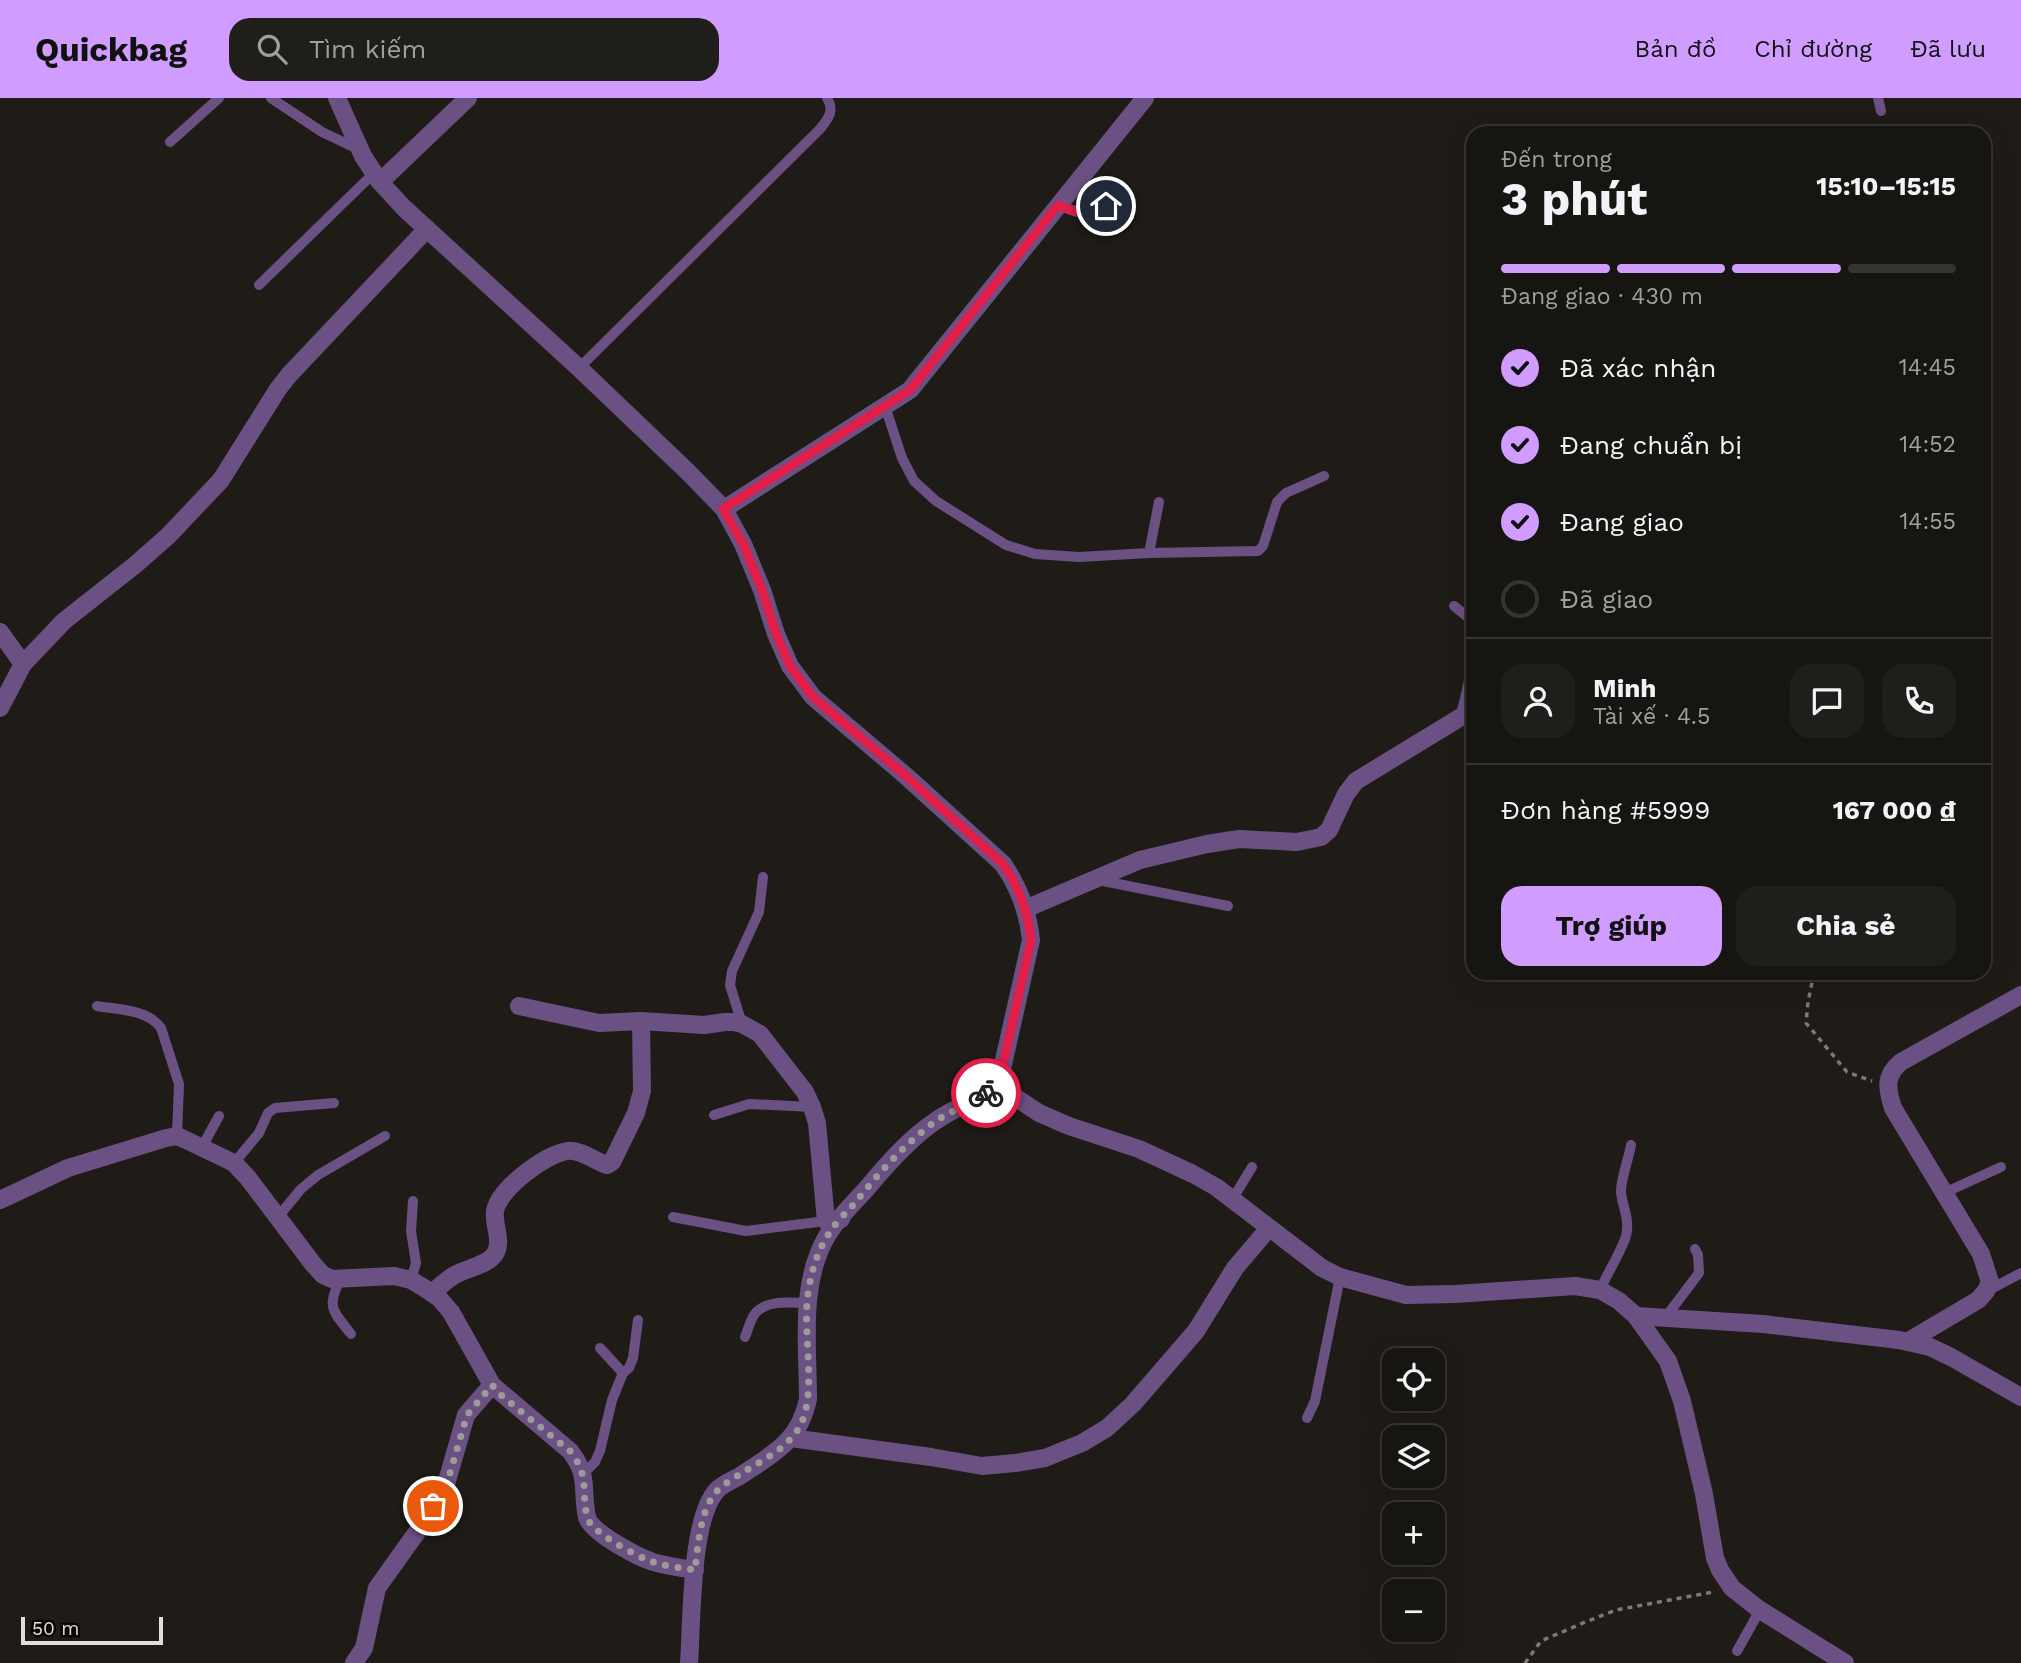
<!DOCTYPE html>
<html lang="vi">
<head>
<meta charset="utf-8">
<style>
  :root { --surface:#171511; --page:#201e1a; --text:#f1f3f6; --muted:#9e9f9f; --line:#363431; --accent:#d09dff }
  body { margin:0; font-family:"Work Sans",sans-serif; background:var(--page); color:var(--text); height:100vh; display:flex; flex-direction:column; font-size:26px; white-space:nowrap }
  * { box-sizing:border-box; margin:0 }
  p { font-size:23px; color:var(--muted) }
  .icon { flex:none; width:38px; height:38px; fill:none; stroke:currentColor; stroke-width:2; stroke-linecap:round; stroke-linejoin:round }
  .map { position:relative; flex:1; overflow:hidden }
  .drawer { position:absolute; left:1466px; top:28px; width:525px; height:854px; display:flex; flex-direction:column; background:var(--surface); border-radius:21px; box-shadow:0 7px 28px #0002,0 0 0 2px var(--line) }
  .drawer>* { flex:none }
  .fabs { position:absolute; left:1382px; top:1250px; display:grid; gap:14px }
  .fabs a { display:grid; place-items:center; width:63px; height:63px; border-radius:14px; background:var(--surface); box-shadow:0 7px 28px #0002,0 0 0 2px var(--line); font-size:35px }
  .scale { position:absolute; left:21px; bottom:18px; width:142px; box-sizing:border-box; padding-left:7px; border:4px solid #e1dfdc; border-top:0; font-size:19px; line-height:24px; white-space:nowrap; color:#e1dfdc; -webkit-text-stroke:5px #080705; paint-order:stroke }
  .pin { position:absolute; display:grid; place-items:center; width:60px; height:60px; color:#fff; margin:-30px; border:4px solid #fff; border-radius:50%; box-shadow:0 2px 7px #0007 }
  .courier { position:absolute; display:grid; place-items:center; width:70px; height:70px; margin:-35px; border:5px solid #e11d48; border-radius:50%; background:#fff; color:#222; box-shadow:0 2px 9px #0007 }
  .headline em { font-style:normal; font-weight:700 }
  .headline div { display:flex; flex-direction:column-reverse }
  .headline { display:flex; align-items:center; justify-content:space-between; height:119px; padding:0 35px }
  h1 { font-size:46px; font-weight:700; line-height:52px }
  .bar { display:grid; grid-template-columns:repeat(4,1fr); gap:10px 7px; align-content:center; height:84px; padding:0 35px }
  .bar i { height:9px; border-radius:5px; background:var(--line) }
  .bar .selected { background:var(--accent) }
  .bar p { grid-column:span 4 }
  .line { display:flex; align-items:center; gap:18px; padding:0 35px; border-top:2px solid var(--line) }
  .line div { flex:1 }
  .round { display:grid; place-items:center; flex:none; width:74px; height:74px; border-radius:21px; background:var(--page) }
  ol { padding:0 35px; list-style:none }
  li { display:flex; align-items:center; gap:21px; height:77px }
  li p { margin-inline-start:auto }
  li .icon { padding:7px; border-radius:50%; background:var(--accent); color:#111; stroke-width:4 }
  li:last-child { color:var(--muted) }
  li i { width:38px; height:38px; border:4px solid var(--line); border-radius:50% }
  .primary-button { display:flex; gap:14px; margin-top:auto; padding:14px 35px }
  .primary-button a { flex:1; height:80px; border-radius:21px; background:var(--accent); color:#111; font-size:28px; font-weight:700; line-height:80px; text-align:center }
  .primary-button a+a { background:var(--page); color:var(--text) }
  header { display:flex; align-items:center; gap:42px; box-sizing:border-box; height:98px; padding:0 35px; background:var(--accent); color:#111 }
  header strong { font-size:33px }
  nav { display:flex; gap:38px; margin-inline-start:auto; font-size:24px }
  .search { width:490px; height:63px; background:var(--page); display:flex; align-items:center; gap:18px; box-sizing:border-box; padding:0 24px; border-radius:21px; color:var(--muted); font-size:26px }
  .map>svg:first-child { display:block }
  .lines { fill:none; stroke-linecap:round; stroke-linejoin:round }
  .path { stroke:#7c7a76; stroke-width:3.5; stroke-dasharray:5 5; stroke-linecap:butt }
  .lane { stroke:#6b5183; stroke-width:10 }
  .street { stroke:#6b5183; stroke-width:18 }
  .done { stroke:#9d9b97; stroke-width:7; stroke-dasharray:0 12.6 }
  .route { stroke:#e11d48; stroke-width:9 }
</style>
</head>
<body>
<header>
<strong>Quickbag</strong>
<div class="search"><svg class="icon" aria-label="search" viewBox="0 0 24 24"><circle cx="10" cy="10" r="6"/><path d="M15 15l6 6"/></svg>Tìm kiếm</div>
<nav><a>Bản đồ</a><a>Chỉ đường</a><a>Đã lưu</a></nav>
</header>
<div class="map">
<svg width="2021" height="1565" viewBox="0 0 2021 1565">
  <rect width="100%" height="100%" fill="#1f1c17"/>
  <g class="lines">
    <g class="path">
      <polyline points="1814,875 1808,904 1806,925 1847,974 1872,983"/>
      <polyline points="1525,1565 1541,1543 1583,1525 1616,1512 1713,1494"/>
    </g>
    <g class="lane">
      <polyline points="271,0 322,34 360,52"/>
      <polyline points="1878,0 1881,13"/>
      <polyline points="170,44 219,0"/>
      <path d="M1058,107C1091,120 1090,118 1120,100"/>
      <polyline points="259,187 374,75"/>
      <path d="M579,270L820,31C828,21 835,13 827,0"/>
      <polyline points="885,308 902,360 914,383 936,403 1006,447 1035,456 1079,459 1149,455 1258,453 1263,448 1277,404 1286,395 1324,378"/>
      <polyline points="1149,455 1159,404"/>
      <polyline points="1454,508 1474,524"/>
      <polyline points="1461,617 1474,562"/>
      <polyline points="1098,782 1228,808"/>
      <path d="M97,908C119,912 147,911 161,930L179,986L177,1038"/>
      <polyline points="742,926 730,887 732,873 759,814 763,779"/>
      <polyline points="714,1017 749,1006 812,1009"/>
      <polyline points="202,1049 219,1018"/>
      <polyline points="234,1065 259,1035 268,1015 275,1010 334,1005"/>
      <polyline points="1944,1095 2001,1069"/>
      <polyline points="1232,1102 1252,1069"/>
      <polyline points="278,1119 301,1091 318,1077 385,1038"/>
      <polyline points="673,1119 746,1133 826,1123"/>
      <path d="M340,1182C326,1210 333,1213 351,1236"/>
      <polyline points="411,1182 416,1165 411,1133 413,1103"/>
      <path d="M1600,1192C1607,1176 1622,1152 1626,1138C1630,1123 1623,1109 1621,1095C1620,1083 1629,1060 1631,1047"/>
      <polyline points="1987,1193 2021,1175"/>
      <polyline points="1665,1220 1699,1175 1698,1157 1695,1151"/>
      <path d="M745,1239C748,1232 750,1223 754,1217C765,1201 791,1205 807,1205"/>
      <polyline points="600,1250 623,1275"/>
      <polyline points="1307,1320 1315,1303 1340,1179"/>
      <polyline points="584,1375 595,1364 600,1353 612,1302 623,1275 629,1270 633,1260 638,1222"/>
      <polyline points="1737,1553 1760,1512"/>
    </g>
    <g class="street">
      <path d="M337,0L363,58L380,84L404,110L579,270L689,375L724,411L743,446L762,492L776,536L790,568L813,599L906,678L1003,766C1019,789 1028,813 1031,842L1002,971C985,1006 966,1002 937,1022C911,1039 888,1065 868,1089C855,1104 837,1120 827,1138C799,1185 808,1248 808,1301C799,1344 774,1355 740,1378C733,1382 723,1386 717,1392C690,1421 692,1525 689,1565"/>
      <polyline points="380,84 468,0"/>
      <polyline points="724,411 910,292 1145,0"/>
      <polyline points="0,534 23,566"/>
      <polyline points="0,610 23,566 64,523 135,467 168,438 221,382 278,291 289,277 427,131"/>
      <polyline points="1025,811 1140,762 1207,746 1239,741 1297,744 1321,739 1329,732 1346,696 1356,683 1474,611"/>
      <polyline points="519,908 599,925 641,923 704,927 725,924 734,924 742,926 760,936 805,994 812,1009 817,1025 826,1123 841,1121"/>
      <polyline points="995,986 1039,1015 1069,1028 1139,1051 1193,1076 1216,1089 1322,1170 1340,1179 1406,1197 1455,1196 1575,1188 1600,1192 1619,1203 1636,1218 1668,1263 1682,1303 1704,1396 1715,1460 1720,1472 1732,1490 1760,1512 1845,1565"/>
      <path d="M0,1102L68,1070L166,1040L177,1038L186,1042L234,1065L248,1080L313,1166L323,1177L332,1181L394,1178L411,1182L426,1191L439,1200L451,1214L492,1287L570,1353C590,1378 581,1392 587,1419C590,1434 638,1459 653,1464C666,1468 681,1470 695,1472"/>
      <path d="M432,1195C439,1189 445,1183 453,1178C465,1170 487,1168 495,1156C503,1143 493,1127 495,1113C499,1091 544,1057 567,1053C580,1051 595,1063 607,1067L612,1064L636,1015L642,993L641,923"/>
      <polyline points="1636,1218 1763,1226 1899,1242 1930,1249 1951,1259 2021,1299"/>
      <path d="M1907,1244L1978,1202L1986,1193L1990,1184L1981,1156L1893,1010C1887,991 1884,978 1901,964L2021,897"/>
      <polyline points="791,1340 931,1359 982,1368 1015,1365 1045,1360 1082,1345 1107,1330 1133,1306 1196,1233 1235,1170 1269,1130"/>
      <polyline points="354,1565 364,1550 377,1490 422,1427 445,1390 466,1317 492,1287"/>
    </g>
  </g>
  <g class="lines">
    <path class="done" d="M433,1408L445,1390L450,1375L467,1317L492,1287L502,1298L570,1353C590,1378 581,1391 587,1419C590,1434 638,1459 653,1464C666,1468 681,1470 695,1472C698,1449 700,1409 718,1392C743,1369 785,1358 801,1326C816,1294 804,1241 807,1205C809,1182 815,1158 827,1139C833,1127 845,1116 854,1106C878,1076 904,1046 936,1023C951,1012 974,1006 986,995"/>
    <path class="route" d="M986,995L995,986L1002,971L1031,842C1028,813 1019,789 1003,766L906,678L813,599L790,568L776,536L762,492L743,446L723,411L910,292L1058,107C1078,115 1086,120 1106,108"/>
  </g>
</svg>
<div class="fabs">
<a><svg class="icon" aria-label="locate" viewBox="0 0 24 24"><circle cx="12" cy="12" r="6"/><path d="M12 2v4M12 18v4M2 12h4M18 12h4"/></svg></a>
<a><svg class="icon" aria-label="layers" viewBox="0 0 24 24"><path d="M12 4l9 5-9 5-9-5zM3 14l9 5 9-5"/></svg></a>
<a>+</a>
<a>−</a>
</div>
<div class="scale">50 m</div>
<div class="pin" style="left:433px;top:1408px;background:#ea580c"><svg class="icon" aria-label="bag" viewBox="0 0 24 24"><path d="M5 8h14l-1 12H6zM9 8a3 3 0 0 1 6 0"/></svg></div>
<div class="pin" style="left:1106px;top:108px;background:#1f2937"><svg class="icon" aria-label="home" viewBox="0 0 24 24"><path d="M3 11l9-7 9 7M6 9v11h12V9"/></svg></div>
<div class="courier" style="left:986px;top:995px"><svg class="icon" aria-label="bike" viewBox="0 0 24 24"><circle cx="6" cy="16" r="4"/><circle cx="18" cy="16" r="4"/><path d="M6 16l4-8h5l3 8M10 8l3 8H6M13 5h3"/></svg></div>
<section class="drawer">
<div class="headline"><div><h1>3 phút</h1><p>Đến trong</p></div><em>15:10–15:15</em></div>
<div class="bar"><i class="selected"></i><i class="selected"></i><i class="selected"></i><i></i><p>Đang giao · 430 m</p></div>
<ol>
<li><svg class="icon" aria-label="check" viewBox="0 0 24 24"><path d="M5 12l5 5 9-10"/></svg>Đã xác nhận<p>14:45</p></li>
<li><svg class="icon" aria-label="check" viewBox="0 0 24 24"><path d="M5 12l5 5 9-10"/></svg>Đang chuẩn bị<p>14:52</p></li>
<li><svg class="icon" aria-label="check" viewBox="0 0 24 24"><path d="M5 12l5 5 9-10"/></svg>Đang giao<p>14:55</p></li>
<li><i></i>Đã giao</li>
</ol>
<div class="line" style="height:126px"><a class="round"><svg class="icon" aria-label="person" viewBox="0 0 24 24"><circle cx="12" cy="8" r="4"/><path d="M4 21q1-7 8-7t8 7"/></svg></a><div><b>Minh</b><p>Tài xế · 4.5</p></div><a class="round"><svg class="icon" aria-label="chat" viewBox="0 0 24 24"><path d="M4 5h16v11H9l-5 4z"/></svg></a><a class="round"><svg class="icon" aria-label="phone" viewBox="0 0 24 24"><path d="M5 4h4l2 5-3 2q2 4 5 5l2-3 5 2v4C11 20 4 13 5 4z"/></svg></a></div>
<div class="line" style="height:91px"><div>Đơn hàng #5999</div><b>167 000 ₫</b></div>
<div class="primary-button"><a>Trợ giúp</a><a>Chia sẻ</a></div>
</section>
</div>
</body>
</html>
